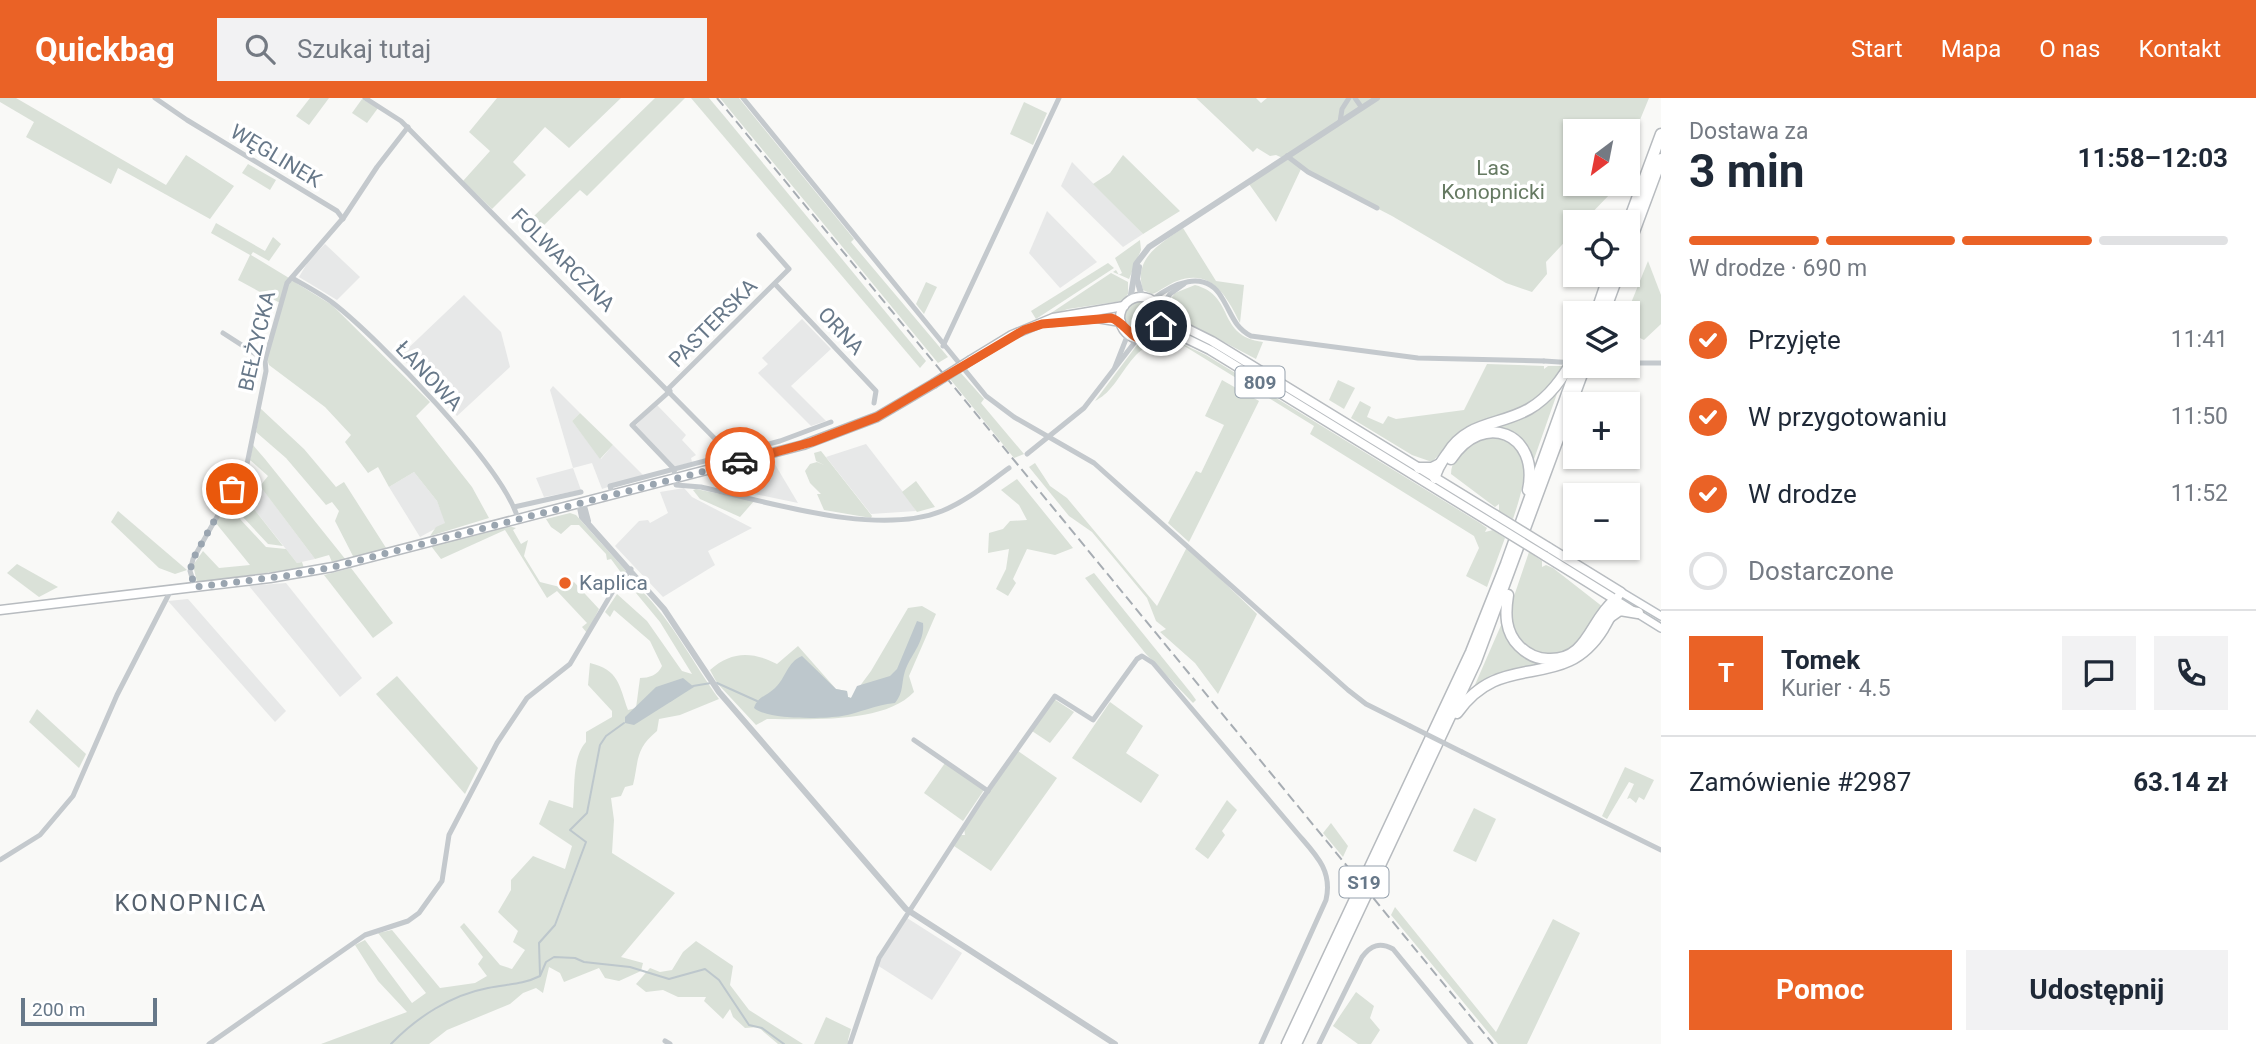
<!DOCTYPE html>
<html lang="pl">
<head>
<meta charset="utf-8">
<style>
  :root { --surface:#fff; --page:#f2f2f3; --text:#1f2937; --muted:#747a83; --line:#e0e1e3; --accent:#ea6226 }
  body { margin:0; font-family:Roboto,sans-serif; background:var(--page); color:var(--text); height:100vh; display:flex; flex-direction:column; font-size:26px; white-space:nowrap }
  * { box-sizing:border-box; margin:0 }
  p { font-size:23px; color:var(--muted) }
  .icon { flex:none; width:38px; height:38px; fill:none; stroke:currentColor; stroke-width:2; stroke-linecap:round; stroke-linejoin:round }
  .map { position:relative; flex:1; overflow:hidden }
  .side { display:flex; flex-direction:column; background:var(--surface); width:595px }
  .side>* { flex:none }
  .needle { width:46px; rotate:212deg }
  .buttons { position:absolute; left:1563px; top:21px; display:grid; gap:14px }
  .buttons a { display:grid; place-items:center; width:77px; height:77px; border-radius:0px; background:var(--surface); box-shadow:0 2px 5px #0004; font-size:35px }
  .scale { position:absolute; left:21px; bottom:18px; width:136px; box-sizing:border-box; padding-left:7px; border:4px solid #677889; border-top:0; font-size:19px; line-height:24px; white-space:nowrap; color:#677889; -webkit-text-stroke:5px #fff; paint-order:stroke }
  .pin { position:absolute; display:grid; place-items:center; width:60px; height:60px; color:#fff; margin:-30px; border:4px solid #fff; border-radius:50%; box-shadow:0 2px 7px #0007 }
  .courier { position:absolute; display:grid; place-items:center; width:70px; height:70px; margin:-35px; border:5px solid #ea6226; border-radius:50%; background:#fff; color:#222; box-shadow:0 2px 9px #0007 }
  .headline em { font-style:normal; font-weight:700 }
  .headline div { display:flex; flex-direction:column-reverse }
  .headline { display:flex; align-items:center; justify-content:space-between; height:119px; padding:0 28px }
  h1 { font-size:46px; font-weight:700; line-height:52px }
  .bar { display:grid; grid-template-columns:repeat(4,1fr); gap:10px 7px; align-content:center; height:84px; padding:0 28px }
  .bar i { height:9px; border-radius:5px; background:var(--line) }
  .bar .selected { background:var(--accent) }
  .bar p { grid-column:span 4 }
  .line { display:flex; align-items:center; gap:18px; padding:0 28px; border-top:2px solid var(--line) }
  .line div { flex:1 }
  .round { display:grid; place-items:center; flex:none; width:74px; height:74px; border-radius:0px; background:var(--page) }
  ol { padding:0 28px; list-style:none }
  li { display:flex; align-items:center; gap:21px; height:77px }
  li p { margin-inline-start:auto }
  li .icon { padding:7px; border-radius:50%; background:var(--accent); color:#fff; stroke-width:4 }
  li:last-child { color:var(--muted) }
  li i { width:38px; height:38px; border:4px solid var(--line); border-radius:50% }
  .cta { display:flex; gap:14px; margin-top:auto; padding:14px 28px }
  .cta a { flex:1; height:80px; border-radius:0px; background:var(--accent); color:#fff; font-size:28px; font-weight:700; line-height:80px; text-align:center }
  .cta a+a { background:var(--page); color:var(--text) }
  header { display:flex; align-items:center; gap:42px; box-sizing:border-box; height:98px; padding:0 35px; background:var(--accent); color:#fff }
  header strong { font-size:33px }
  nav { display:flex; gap:38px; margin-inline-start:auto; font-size:24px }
  .search { width:490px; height:63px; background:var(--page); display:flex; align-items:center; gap:18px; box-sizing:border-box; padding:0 24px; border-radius:0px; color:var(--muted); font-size:26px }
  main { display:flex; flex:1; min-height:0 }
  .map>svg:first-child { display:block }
  .built { fill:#e7e8e8 }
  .green { fill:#dae1d8 }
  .water { fill:#bdc7cc }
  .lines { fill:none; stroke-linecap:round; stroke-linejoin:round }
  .stream { stroke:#bdc7cc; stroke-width:2 }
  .secondary-casing { stroke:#b9bec3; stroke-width:10 }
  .primary-casing { stroke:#b8bcc0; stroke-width:11 }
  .motorway-casing { stroke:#b7bbbf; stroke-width:13 }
  .minor { stroke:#c4c9cd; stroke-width:5 }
  .tertiary { stroke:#c4c9cd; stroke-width:6 }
  .secondary { stroke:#fff; stroke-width:7 }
  .primary { stroke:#fff; stroke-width:8 }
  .motorway { stroke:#fff; stroke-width:10 }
  .rail { stroke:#a7adb3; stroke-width:2; stroke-dasharray:10 5; stroke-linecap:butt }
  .primary-bridge-casing { stroke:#b8bcc0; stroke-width:11; stroke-linecap:butt }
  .minor-bridge { stroke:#c4c9cd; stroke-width:5 }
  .primary-bridge { stroke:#fff; stroke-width:8 }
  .done { stroke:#9aa5b0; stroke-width:7; stroke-dasharray:0 12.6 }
  .route { stroke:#ea6226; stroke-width:9 }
  .poi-dot { fill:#ea6226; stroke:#fff; stroke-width:2.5 }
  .labels { text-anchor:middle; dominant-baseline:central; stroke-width:7; stroke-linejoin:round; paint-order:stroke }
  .shield { fill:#fff; stroke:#95a0ac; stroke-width:2 }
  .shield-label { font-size:19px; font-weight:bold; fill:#677889 }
  .street-label { font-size:21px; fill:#677889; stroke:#fff }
  .park-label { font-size:21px; fill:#667a62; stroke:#fff }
  .poi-label { font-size:21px; fill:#677889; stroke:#fff; text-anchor:start }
  .quarter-label { font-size:24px; letter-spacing:2px; fill:#55616e; stroke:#fff }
</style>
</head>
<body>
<header>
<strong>Quickbag</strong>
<div class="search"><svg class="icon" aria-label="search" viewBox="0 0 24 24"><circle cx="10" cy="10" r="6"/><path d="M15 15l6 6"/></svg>Szukaj tutaj</div>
<nav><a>Start</a><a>Mapa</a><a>O nas</a><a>Kontakt</a></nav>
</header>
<main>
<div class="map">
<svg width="1661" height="946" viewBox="0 0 1661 946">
  <rect width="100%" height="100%" fill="#f9f9f7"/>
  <g class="built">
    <polygon points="1072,64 1143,136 1123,149 1061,88"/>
    <polygon points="1047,113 1097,164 1060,190 1029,155"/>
    <polygon points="325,146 360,179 337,202 299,179 309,162"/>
    <polygon points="464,197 501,234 510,269 457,318 400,258"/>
    <polygon points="802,221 831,251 791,288 826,323 811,328 758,275 768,266 762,260"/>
    <polygon points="553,288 580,315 572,323 601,361 613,347 643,377 602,391 592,365 573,370 581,392 544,399 536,380 573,370 550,292"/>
    <polygon points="657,307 686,337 682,342 696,357 691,360 692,364 674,369 634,329"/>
    <polygon points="866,346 913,407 916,413 871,416 826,359"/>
    <polygon points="773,363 798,405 721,389 720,379"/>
    <polygon points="249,373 315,461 297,465 239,392"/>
    <polygon points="414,374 437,403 446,425 420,439 389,389"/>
    <polygon points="684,390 692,399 752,430 708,453 715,467 663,499 615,448 639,423 648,422 650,425 668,415 660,394"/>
    <polygon points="286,485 362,580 340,599 249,488"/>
    <polygon points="188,501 286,613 275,624 168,503"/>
    <polygon points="907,820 962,855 932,902 877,867"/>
  </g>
  <g class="green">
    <polygon points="0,0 16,0 166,87 186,57 234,88 210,121 118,70 111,86 26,39 34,24 0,4"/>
    <polygon points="310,0 329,0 309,27 296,18"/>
    <polygon points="497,0 621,0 569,50 545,29 513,64 526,77 492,111 463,83 490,53 469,34"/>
    <polygon points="655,0 685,0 587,98 580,92 541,130 532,120"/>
    <polygon points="691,0 709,0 725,19 926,263 920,270"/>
    <polygon points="720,0 739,0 743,5 854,141 851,144 948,259 938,265"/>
    <polygon points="1196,0 1256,0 1261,5 1267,0 1649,0 1628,51 1628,33 1575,33 1575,86 1614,86 1612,94 1583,124 1575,124 1575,133 1546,164 1547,176 1532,194 1506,185 1392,118 1301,71 1276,124 1249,86 1287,62 1276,57 1270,58 1257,50 1253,54"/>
    <polygon points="362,1 378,10 367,25 352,15"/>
    <polygon points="1024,4 1047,15 1033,47 1010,36"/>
    <polygon points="1123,57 1180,113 1143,136 1093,86 1110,75"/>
    <polygon points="248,66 276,82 270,92 242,75"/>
    <polygon points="216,125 265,153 273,139 281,146 269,163 253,154 251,157 289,180 280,205 238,182 250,157 211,135"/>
    <path d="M1183,130L1216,183L1244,187L1240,225C1227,199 1212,170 1177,183C1168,186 1161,193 1152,196L1143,192C1133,160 1160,146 1183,130Z"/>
    <polygon points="1140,142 1141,152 1129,181 1113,174 1116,172 1119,177 1122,175 1115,160"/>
    <polygon points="1648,163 1661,197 1661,226 1644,242 1628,234 1627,215"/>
    <polygon points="1108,165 1114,170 1036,221 1031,213"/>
    <polygon points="1111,175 1128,184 1128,196 1122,203 1068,211 1045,219"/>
    <polygon points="293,183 332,207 430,304 416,318 472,389 489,420 430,438 436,429 445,425 437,403 414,374 389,389 378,369 368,375 345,344 351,337 325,309 269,267 267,261 289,184"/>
    <polygon points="926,184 937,189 924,216 916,206"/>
    <path d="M1195,187C1236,198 1216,238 1263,244L1256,261L1167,214L1166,207L1175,195Z"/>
    <circle cx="1141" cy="220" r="18"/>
    <path d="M1165,238L1206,257L1480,425L1487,430L1485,434L1493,432L1505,440L1487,489L1466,478L1479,450L1474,438L1310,336L1314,328L1181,246C1129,232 1127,288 1095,303L1137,247Z"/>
    <polygon points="1487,266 1544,268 1544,271 1548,268 1564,268 1549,291 1534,303 1518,312 1464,330 1432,364 1412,357 1351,320 1360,303 1371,309 1367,319 1383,326 1388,318 1396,321 1464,312"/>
    <polygon points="960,274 984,301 981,305 1024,356 1014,360 950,281"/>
    <polygon points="1222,282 1259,303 1189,444 1168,425 1196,373 1201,375 1224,327 1205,318"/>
    <polygon points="1338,282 1355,290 1344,311 1329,302"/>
    <path d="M1559,290L1533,364C1527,343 1514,332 1492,329Z"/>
    <polygon points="260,310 304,351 336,389 344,384 388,453 354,460 335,423 339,413 332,404 326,407 286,360 256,334"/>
    <polygon points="580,315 613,347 600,361 572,323"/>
    <path d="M1495,339C1538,350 1523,390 1513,421L1499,413V406L1495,409L1451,376C1452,353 1475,341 1495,339Z"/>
    <polygon points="253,347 265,361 346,462 332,464 329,457 315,461 260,388 268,378 250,362"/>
    <polygon points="821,353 872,418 871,420 824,412 817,396 821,396 810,385 805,373 810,366 817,364 824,367 816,363 814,355"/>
    <polygon points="1035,365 1050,388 1067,400 1157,508 1187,449 1257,516 1218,596 1195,565 1160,534 1166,531 1156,523 1147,500 1118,465 1092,434 1069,418 1029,369"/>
    <polygon points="1017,381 1073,450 1055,457 1027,451 1013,481 1016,485 1008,498 996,491 1006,471 1009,451 988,455 989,435 1003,431 1010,423 1027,422 1019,407 1001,392"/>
    <polygon points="916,383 935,409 917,414 902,394"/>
    <polygon points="237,387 242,387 239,392 283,448 268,446 227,402"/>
    <polygon points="696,391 754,403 740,419 700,401 693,392"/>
    <polygon points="226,406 266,449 286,451 297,465 302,464 304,470 197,484 193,467 203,453 219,470 250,467 215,424"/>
    <polygon points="118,413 187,472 175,476 159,470 111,424"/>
    <polygon points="570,415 576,417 627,474 622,476 611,461 607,462 606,456 579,427 571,427 561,436 551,429 546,421"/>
    <polygon points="508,428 516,430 513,432 521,446 528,442 524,458 540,484 564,490 574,484 599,511 587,535 582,529 587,525 557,493 547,500 505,432 441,461 431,448"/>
    <path d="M1529,454L1542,463V469L1546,467L1553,470L1603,509C1578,548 1554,581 1513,534L1511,507Z"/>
    <polygon points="17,466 58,489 39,499 7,475"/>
    <polygon points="351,470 393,525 373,540 324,477"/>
    <polygon points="1094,475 1191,595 1196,602 1193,605 1146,556 1085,480"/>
    <path d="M641,492C672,523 693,565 719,601L680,617L659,621L657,633C635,651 639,662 633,687L625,689L621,698L611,700L614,722L612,755L675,795L621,859L643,865L641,873L619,883L605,880L599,870L564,884L560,875L549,869L543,895L536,890L523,895L510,906L447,932L429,946H321L407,914L378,883L355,847L365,842L412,905L426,895L378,835L392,832L440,890L475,885L487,878L478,866L483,859L460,829L464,825L500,867L512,871L525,852L513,844L518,833L498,814L511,792V782L533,758L565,771L572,748L539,726L549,702L573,710C575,690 572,659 586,644V634L612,619V613L588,587L590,565C619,572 619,587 628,612L636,610L640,580C649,580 658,577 662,568L650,543L614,512L610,519L605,514L617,496L647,523L682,573L692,576L660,524L636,495Z"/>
    <path d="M922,508L936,516L909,578L914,594C884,626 809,621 767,621L756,627L717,585L710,572C731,553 752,553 777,566L798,548L836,591L847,593L848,599L851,600L871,573L908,510Z"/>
    <path d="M1502,525C1507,550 1525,555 1540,567L1491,577L1474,589Z"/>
    <polygon points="397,578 478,670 465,696 376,596"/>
    <polygon points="1054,601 1074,614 1050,645 1032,633"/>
    <polygon points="1110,604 1143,628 1126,655 1159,677 1141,705 1072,660"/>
    <polygon points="37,611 86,656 79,670 29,624"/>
    <polygon points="1018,653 1057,680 991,773 954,748 960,737 965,737 964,730"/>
    <polygon points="945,665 984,692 963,723 924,695"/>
    <polygon points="1625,669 1654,682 1644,702 1639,699 1636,705 1630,700 1627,701 1634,686 1629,684 1607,721 1602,718"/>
    <polygon points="1227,702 1237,712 1222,733 1225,737 1208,761 1195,751"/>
    <polygon points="1474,710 1496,721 1476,764 1453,753"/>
    <polygon points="1331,725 1348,748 1343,759 1323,735"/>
    <polygon points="1395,809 1496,934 1553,821 1580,835 1527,946 1498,946 1391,817"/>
    <polygon points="696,843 733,868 730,887 749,912 803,946 778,946 758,929 745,930 733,919 730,911 723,921 704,903 706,899 678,899 663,892 646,894 636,886 650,870 660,874 672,872 683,854"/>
    <polygon points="1356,894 1374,908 1370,920 1380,932 1371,946 1358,946 1333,928"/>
    <polygon points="826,919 851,931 848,942 851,946 814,946"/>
  </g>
  <g class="water">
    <path d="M917,523L923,525C925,544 911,556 905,573C901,586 904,594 895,605C874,607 860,615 842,618C823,621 768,622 754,610C758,598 767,598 775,590C786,580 787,564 802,558L836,591L847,593L848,599L851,600L857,588L890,578L897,571Z"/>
    <polygon points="683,580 694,589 634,627 625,625 625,619 656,589"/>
  </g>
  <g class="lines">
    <g class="stream">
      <polyline points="717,585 757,603"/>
      <polyline points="693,588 711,585"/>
      <polyline points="670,603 685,592"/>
      <polyline points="540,877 539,845 555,827 586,744 570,732 587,715 600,647 606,638 624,625"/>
      <path d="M391,946C417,919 451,897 488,890C507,886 522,887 540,878L546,864L554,859L575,860L584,864L630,869L669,881L705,871L719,882L749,927L762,930L784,946"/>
    </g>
    <defs>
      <g id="secondary">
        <polyline points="1621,494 1661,518"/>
        <polyline points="1616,502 1661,530"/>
      </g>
      <g id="primary">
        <circle cx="1141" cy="220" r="21"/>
        <polyline points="1162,218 1212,243 1496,417"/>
        <polyline points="1051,224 1097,220 1121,224"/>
        <polyline points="1158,232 1177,236 1210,252 1493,426"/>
        <polyline points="971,262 1012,237 1053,220 1124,208"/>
        <polyline points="1545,458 1616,502 1621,494 1548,449"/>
        <polyline points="0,512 270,480 333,469 803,347 877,319 933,286"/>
      </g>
      <g id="motorway">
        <polyline points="1628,125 1661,36"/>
        <polyline points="1628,150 1661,61"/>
        <polyline points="1596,215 1609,177"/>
        <polyline points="1604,215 1618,177"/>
        <path d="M1451,361C1483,312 1540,335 1528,392"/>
        <polyline points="1419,370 1432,370 1440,366"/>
        <path d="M1435,380C1436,371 1442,363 1447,356C1467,323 1499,328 1529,311C1550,299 1563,279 1575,259"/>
        <path d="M1508,497C1505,516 1505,534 1519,548C1527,556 1537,561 1548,561C1588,563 1590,522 1614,503"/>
        <polyline points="1610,519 1620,512 1638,515"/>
        <path d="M1457,615C1503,549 1562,597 1603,531C1608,522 1615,512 1616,502"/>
        <polyline points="1287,946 1471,554 1506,466 1577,268"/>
        <polyline points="1296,946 1476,563 1585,268"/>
      </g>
    </defs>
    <use href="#secondary" class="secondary-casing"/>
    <use href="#primary" class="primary-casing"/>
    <use href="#motorway" class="motorway-casing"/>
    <g class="minor">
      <polyline points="155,0 187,22 337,113 343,121"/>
      <polyline points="365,0 401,23 731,357"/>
      <polyline points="743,0 986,298 1014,319 1094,365 1348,592 1366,606 1410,628"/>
      <polyline points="1355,0 1362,10"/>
      <polyline points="1340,24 1342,11 1349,0"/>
      <polyline points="1287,58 1308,74 1377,110"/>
      <path d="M292,180C306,188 321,196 333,205C378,240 504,369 518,421"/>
      <polyline points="775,186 876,293 874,305"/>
      <path d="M1152,202C1172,186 1205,170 1222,200C1232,216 1234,229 1251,238L1418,260L1544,263"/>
      <polyline points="1160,211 1170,196 1184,186"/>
      <polyline points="223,235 265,262"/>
      <polyline points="943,248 1059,0"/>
      <polyline points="1628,265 1661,265"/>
      <polyline points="1115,269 1128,236"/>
      <polyline points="668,291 789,171 759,137"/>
      <path d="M670,293L632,327L674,371L676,387L701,389C769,404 877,439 942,413C967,403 988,385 1009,370"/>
      <polyline points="1027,356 1084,310 1138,240"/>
      <polyline points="612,396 610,388 614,387 780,343 831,324"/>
      <polyline points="514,409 581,394"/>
      <polyline points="195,489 190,473 193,461 247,366 266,273 265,262 287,185 344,119 377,69 408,29"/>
      <polyline points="914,642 988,693"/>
      <polyline points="1462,654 1661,752"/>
      <polyline points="0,762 40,737 73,698 117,597 171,492"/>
      <polyline points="665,943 670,946"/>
      <polyline points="209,946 365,837 408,823 419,815 442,783 449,737 497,645 527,600 570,566 613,493 631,471"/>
      <path d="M850,946L879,860L982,701L1055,598L1093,622L1137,561L1142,558L1153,565L1297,735C1315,756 1333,772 1326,802L1261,946"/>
      <path d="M1319,946L1362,859C1371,847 1380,844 1393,851L1471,946"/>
    </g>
    <g class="tertiary">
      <polyline points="1139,169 1137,181 1142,199"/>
      <polyline points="1130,203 1136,166 1149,149 1377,0"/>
      <polyline points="579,405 582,419 664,511 719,594 906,811 1115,946"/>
      <polyline points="579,405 584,408 588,423"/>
    </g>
    <use href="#secondary" class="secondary"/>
    <use href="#primary" class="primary"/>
    <use href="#motorway" class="motorway"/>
    <polyline class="rail" points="717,0 1493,946"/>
    <defs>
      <g id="primary-bridge">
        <polyline points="933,286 971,262"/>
        <polyline points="1496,417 1548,449"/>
        <polyline points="1493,426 1545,458"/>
      </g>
    </defs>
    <use href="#primary-bridge" class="primary-bridge-casing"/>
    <g class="minor-bridge">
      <polyline points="1544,263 1575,265"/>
      <polyline points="1410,628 1462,654"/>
    </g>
    <use href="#primary-bridge" class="primary-bridge"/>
  </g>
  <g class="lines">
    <polyline class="done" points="232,391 193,461 190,473 195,489 285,478 333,469 740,364"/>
    <path class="route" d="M740,364L812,344L877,319L1024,232L1042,226L1111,220C1127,223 1140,262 1161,228"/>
  </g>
  <circle class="poi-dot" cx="565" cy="485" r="7"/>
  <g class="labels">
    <g class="shield">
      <rect x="1235.5" y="268.5" width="49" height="31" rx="5"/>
      <rect x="1339.5" y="768.5" width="49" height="31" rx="5"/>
    </g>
    <g class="shield-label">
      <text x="1260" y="284">809</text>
      <text x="1364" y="784">S19</text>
    </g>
    <g class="street-label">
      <text transform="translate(276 58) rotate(31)">WĘGLINEK</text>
      <text transform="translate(563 162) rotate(45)">FOLWARCZNA</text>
      <text transform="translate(713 225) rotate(-45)">PASTERSKA</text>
      <text transform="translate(841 233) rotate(47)">ORNA</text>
      <text transform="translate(257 243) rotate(-77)">BEŁŻYCKA</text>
      <text transform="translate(429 278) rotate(47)">ŁANOWA</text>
    </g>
    <g class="park-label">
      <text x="1493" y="70">Las<tspan x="1493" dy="24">Konopnicki</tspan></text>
    </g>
    <g class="poi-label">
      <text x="579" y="485">Kaplica</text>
    </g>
    <g class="quarter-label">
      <text x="191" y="805">KONOPNICA</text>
    </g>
  </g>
</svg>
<div class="buttons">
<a><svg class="needle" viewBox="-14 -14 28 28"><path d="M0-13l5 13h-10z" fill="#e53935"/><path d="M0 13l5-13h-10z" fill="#747a83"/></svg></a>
<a><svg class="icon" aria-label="locate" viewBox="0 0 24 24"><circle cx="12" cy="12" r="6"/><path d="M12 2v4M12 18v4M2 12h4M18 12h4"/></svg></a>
<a><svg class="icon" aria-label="layers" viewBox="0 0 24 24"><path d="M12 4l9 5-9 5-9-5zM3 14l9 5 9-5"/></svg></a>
<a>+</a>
<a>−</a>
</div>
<div class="scale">200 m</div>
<div class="pin" style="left:232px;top:391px;background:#ea580c"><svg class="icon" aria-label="bag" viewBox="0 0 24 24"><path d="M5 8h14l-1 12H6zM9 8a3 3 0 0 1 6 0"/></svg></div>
<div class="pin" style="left:1161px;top:228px;background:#1f2937"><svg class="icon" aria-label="home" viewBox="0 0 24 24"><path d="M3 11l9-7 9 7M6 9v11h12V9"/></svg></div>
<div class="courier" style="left:740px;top:364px"><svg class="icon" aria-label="car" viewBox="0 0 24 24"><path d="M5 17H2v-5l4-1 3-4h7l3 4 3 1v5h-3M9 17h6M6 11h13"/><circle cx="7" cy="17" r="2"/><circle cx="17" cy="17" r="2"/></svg></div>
</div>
<section class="side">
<div class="headline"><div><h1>3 min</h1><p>Dostawa za</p></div><em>11:58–12:03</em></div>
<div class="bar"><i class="selected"></i><i class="selected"></i><i class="selected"></i><i></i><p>W drodze · 690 m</p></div>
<ol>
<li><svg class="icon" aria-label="check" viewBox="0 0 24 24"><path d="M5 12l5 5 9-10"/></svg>Przyjęte<p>11:41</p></li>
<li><svg class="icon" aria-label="check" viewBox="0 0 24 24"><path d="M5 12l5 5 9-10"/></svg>W przygotowaniu<p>11:50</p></li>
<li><svg class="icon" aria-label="check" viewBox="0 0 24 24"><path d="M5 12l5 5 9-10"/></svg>W drodze<p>11:52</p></li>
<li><i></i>Dostarczone</li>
</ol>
<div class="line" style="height:126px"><b class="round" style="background:var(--accent);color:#fff">T</b><div><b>Tomek</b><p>Kurier · 4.5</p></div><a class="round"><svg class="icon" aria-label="chat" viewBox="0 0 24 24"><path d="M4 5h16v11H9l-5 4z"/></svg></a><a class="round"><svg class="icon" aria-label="phone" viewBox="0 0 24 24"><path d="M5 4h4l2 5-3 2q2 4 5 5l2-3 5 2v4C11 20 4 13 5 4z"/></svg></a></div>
<div class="line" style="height:91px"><div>Zamówienie #2987</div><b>63.14 zł</b></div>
<div class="cta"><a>Pomoc</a><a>Udostępnij</a></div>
</section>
</main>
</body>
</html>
